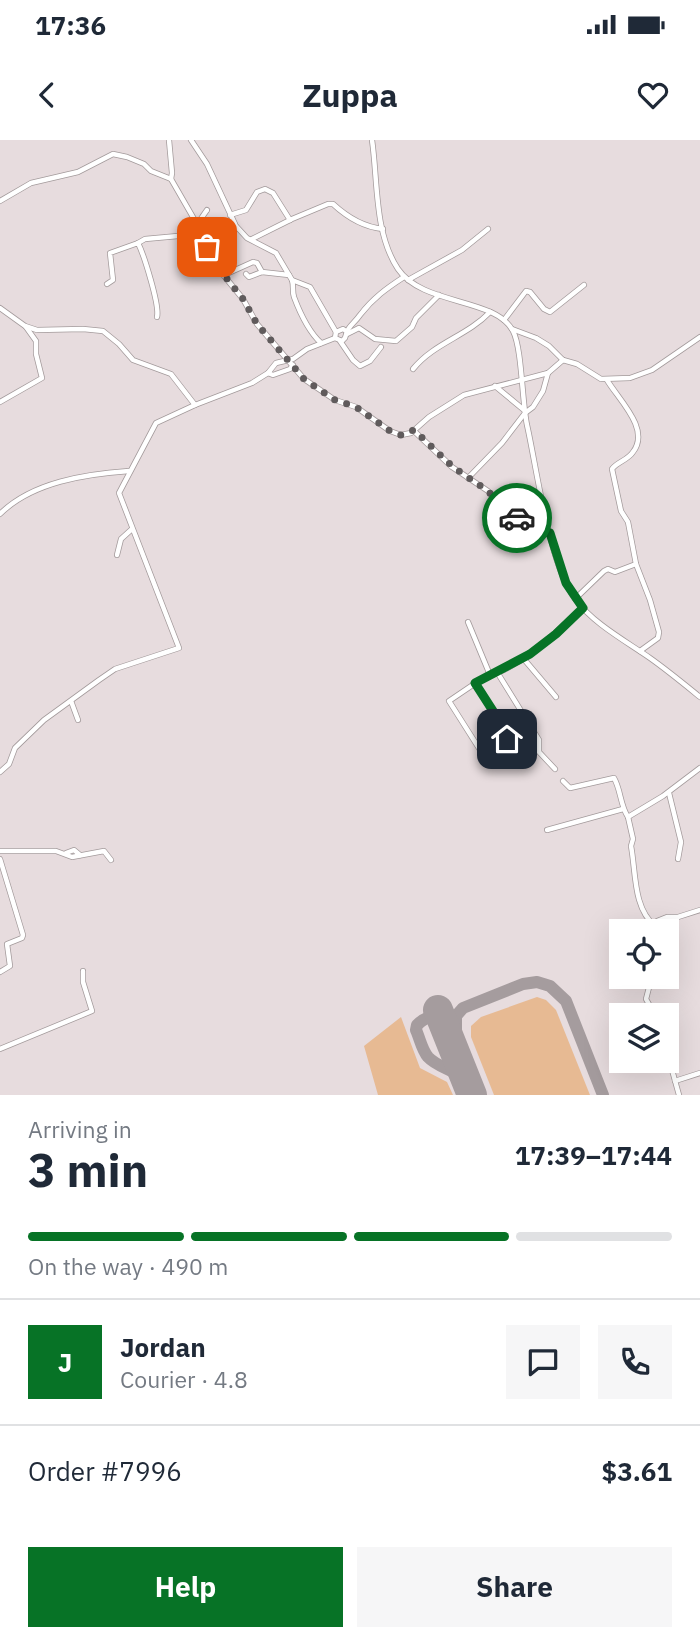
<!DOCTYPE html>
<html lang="en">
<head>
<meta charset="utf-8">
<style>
  :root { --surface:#fff; --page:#f6f6f7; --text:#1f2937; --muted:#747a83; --line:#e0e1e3; --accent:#077326 }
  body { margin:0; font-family:"IBM Plex Sans",sans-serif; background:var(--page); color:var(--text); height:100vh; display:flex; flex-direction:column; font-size:26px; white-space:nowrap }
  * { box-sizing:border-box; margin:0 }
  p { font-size:23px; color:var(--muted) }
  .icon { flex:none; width:38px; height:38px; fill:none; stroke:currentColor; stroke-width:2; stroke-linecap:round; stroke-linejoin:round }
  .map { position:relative; height:955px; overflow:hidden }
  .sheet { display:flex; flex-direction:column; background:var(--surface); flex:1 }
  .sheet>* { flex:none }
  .tools { position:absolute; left:609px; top:779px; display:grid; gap:14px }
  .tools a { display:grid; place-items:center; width:70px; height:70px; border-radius:0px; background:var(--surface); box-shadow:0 7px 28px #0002; font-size:35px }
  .pin { position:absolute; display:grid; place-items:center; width:60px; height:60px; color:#fff; margin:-30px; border-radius:14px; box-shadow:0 4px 10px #0006 }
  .courier { position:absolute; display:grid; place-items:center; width:70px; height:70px; margin:-35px; border:5px solid #077326; border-radius:50%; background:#fff; color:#222; box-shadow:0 2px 9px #0007 }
  .summary em { font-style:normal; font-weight:700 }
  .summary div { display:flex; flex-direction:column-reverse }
  .summary { display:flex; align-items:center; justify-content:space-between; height:119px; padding:0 28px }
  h1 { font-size:46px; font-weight:700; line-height:52px }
  .bar { display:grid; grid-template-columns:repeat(4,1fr); gap:10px 7px; align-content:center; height:84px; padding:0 28px }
  .bar i { height:9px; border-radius:5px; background:var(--line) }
  .bar .on { background:var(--accent) }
  .bar p { grid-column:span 4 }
  .line { display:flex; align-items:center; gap:18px; padding:0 28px; border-top:2px solid var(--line) }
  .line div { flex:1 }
  .round { display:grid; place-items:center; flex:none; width:74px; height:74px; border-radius:0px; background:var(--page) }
  .primary-button { display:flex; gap:14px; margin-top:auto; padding:14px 28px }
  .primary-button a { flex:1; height:80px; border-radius:0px; background:var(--accent); color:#fff; font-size:28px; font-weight:700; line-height:80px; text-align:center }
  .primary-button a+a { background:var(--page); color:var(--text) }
  .status { display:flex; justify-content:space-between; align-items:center; height:49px; padding:0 35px; background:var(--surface); direction:ltr }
  .status svg { height:19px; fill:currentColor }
  header { display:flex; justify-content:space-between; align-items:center; height:91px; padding:0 28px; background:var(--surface); font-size:32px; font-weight:700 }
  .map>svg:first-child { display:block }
  .green { fill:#e7ba93 }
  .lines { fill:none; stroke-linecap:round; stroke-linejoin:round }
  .taxiway { stroke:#a59c9e; stroke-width:12 }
  .runway { stroke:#a59c9e; stroke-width:30 }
  .minor-casing { stroke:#a39a9b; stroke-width:6 }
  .minor { stroke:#fff; stroke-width:4.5 }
  .done { stroke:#605b5c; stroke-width:7; stroke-dasharray:0 12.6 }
  .route { stroke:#077326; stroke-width:9 }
</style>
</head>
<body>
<div class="status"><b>17:36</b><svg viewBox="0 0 49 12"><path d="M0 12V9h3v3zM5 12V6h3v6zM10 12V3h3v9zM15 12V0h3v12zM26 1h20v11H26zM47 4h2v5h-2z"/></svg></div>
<header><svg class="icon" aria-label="back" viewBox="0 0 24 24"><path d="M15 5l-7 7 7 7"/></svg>Zuppa<svg class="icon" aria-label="heart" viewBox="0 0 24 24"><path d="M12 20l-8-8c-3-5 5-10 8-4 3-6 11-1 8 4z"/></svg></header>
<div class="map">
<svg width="700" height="955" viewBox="0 0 700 955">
  <rect width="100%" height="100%" fill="#e7dcde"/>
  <g class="green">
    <polygon points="537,857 546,860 556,870 590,955 494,955 471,897 471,886 481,877"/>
    <polygon points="401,877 420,928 447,942 453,955 378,955 364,906"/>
  </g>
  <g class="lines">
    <g class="taxiway">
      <polyline points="456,891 456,876 463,868 523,844 537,842 550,846 566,861 603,955"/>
      <path d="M455,914L456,891C445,875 431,871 417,885L416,890C420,899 422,910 428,917C439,929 457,929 467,943"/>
    </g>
    <polyline class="runway" points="438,870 472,955"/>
    <defs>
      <g id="minor">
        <polyline points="169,0 172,33 171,39"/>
        <polyline points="191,0 207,24 235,84"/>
        <path d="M372,0C378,41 374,93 398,129C423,166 495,157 513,191C522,208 522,262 527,285C537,329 549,425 575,459C594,484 624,500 650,518C667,530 684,544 700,557"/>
        <polyline points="0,61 31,43 78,32 113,14 127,17 144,24 151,31 171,39 205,98 216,126 243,159 257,184 304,239 335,260 356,267 390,291 401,295 411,293 429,277 464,255 548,233 563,220"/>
        <polyline points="230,75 246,70 257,52 265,49 273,53 290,80"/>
        <polyline points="198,83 207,70"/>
        <path d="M252,99L292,79L328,64H333C347,77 363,87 383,89"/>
        <polyline points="138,103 145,99 222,92 235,85 247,98 276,113 289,135"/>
        <polyline points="207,107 223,93"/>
        <polyline points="246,134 249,137 262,132 289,135 292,140 310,147 336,192"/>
        <polyline points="224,135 253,122 257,123 262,132"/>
        <path d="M292,140C294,146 292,151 294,157C300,173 308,191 321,203"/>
        <polyline points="408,140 462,110 488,89"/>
        <path d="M107,144L113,140L110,113L138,103C144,115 160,166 157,177"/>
        <polyline points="0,168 25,186 37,190 83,189 103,191 119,204 133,220 171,234 195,265 252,243 268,233 276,223 293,219 307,209 335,198"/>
        <polyline points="504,180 526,151 530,152 544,169 550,172 584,145"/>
        <polyline points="512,189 536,198 549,206 563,220 577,224 601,239 630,238 652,230 700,197"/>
        <path d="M346,191L343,189L336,192L335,198L342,201L345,198C348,185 353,185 360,175C373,158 387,148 404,137"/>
        <polyline points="347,194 359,188 375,199 396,201 412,187 416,178 439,155"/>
        <polyline points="340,201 353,220 360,226 370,221 381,207"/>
        <path d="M413,229C434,203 467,196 490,172"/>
        <polyline points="268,233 273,235 290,229 293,225"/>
        <polyline points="495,246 524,270"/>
        <polyline points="0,262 42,238 36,214 36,201 26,187"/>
        <polyline points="413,290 452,327 488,351 507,372 541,391 550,393"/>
        <polyline points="468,338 502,303 525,273 533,267 543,251 548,233"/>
        <path d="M0,374C32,342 86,334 129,331"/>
        <polyline points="117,415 121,399 132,389"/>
        <polyline points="636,424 650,460 659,492 658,498 640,511"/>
        <path d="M575,459L604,431L608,429L615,432L636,424L628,382L621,371L612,329C617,322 628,320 633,312C651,289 618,259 607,240"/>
        <polyline points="468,482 490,535"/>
        <polyline points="523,518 556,557"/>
        <polyline points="497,532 539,600 539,612 555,629"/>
        <polyline points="475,543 493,571 507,599"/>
        <polyline points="71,561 78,580"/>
        <polyline points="489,624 449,561 483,538 504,530 530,515 583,468"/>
        <polyline points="0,632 9,624 15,608 44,580 99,540 115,529 179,508 119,353 156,283 195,265"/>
        <path d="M563,641L570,648L614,638C621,650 620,665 628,677L663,656L700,628"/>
        <polyline points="669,653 681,702 678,719"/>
        <path d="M628,677L633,699L631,706C636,732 633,768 655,786"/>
        <polyline points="547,690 623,669"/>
        <polyline points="0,711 56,711 72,717 104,711 111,720"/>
        <polyline points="66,713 74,710 80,715"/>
        <polyline points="0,719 23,795 22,798 7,804 10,826 0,832"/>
        <polyline points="654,791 657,781 667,777 678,777 700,770"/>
        <polyline points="650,875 651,868 646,859 652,836"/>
        <polyline points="0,909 92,871 83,842 83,831"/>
        <polyline points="667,912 679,955"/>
        <polyline points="675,941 700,933"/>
      </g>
    </defs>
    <use href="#minor" class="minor-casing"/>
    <use href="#minor" class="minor"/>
  </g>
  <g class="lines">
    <polyline class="done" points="207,107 216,125 243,159 257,184 304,239 335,260 356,267 390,291 401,295 414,290 453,327 488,351 507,372 517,378"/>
    <polyline class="route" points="507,599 493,571 475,543 530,514 556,494 583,468 566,443 550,393 541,391 517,378"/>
  </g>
</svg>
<div class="tools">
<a><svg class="icon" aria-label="locate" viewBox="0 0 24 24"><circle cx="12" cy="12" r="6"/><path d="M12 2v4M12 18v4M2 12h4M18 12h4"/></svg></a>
<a><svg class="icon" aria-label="layers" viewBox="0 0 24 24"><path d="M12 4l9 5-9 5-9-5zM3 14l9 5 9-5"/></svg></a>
</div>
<div class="pin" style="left:207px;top:107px;background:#ea580c"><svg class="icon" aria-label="bag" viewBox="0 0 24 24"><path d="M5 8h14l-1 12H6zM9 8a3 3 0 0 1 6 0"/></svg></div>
<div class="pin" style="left:507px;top:599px;background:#1f2937"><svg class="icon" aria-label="home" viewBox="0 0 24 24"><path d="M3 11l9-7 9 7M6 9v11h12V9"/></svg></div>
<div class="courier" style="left:517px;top:378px"><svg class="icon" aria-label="car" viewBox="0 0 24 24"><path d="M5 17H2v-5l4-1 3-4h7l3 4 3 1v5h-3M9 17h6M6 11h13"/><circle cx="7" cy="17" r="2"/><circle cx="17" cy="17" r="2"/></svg></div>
</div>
<section class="sheet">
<div class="summary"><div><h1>3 min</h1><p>Arriving in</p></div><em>17:39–17:44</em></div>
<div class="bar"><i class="on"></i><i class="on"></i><i class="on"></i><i></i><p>On the way · 490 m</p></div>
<div class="line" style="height:126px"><b class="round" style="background:var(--accent);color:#fff">J</b><div><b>Jordan</b><p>Courier · 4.8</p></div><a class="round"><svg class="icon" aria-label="chat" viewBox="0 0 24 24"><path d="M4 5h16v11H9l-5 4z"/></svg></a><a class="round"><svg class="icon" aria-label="phone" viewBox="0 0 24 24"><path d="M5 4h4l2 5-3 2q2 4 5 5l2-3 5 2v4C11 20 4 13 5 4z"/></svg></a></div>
<div class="line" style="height:91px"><div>Order #7996</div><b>$3.61</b></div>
<div class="primary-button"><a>Help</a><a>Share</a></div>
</section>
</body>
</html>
